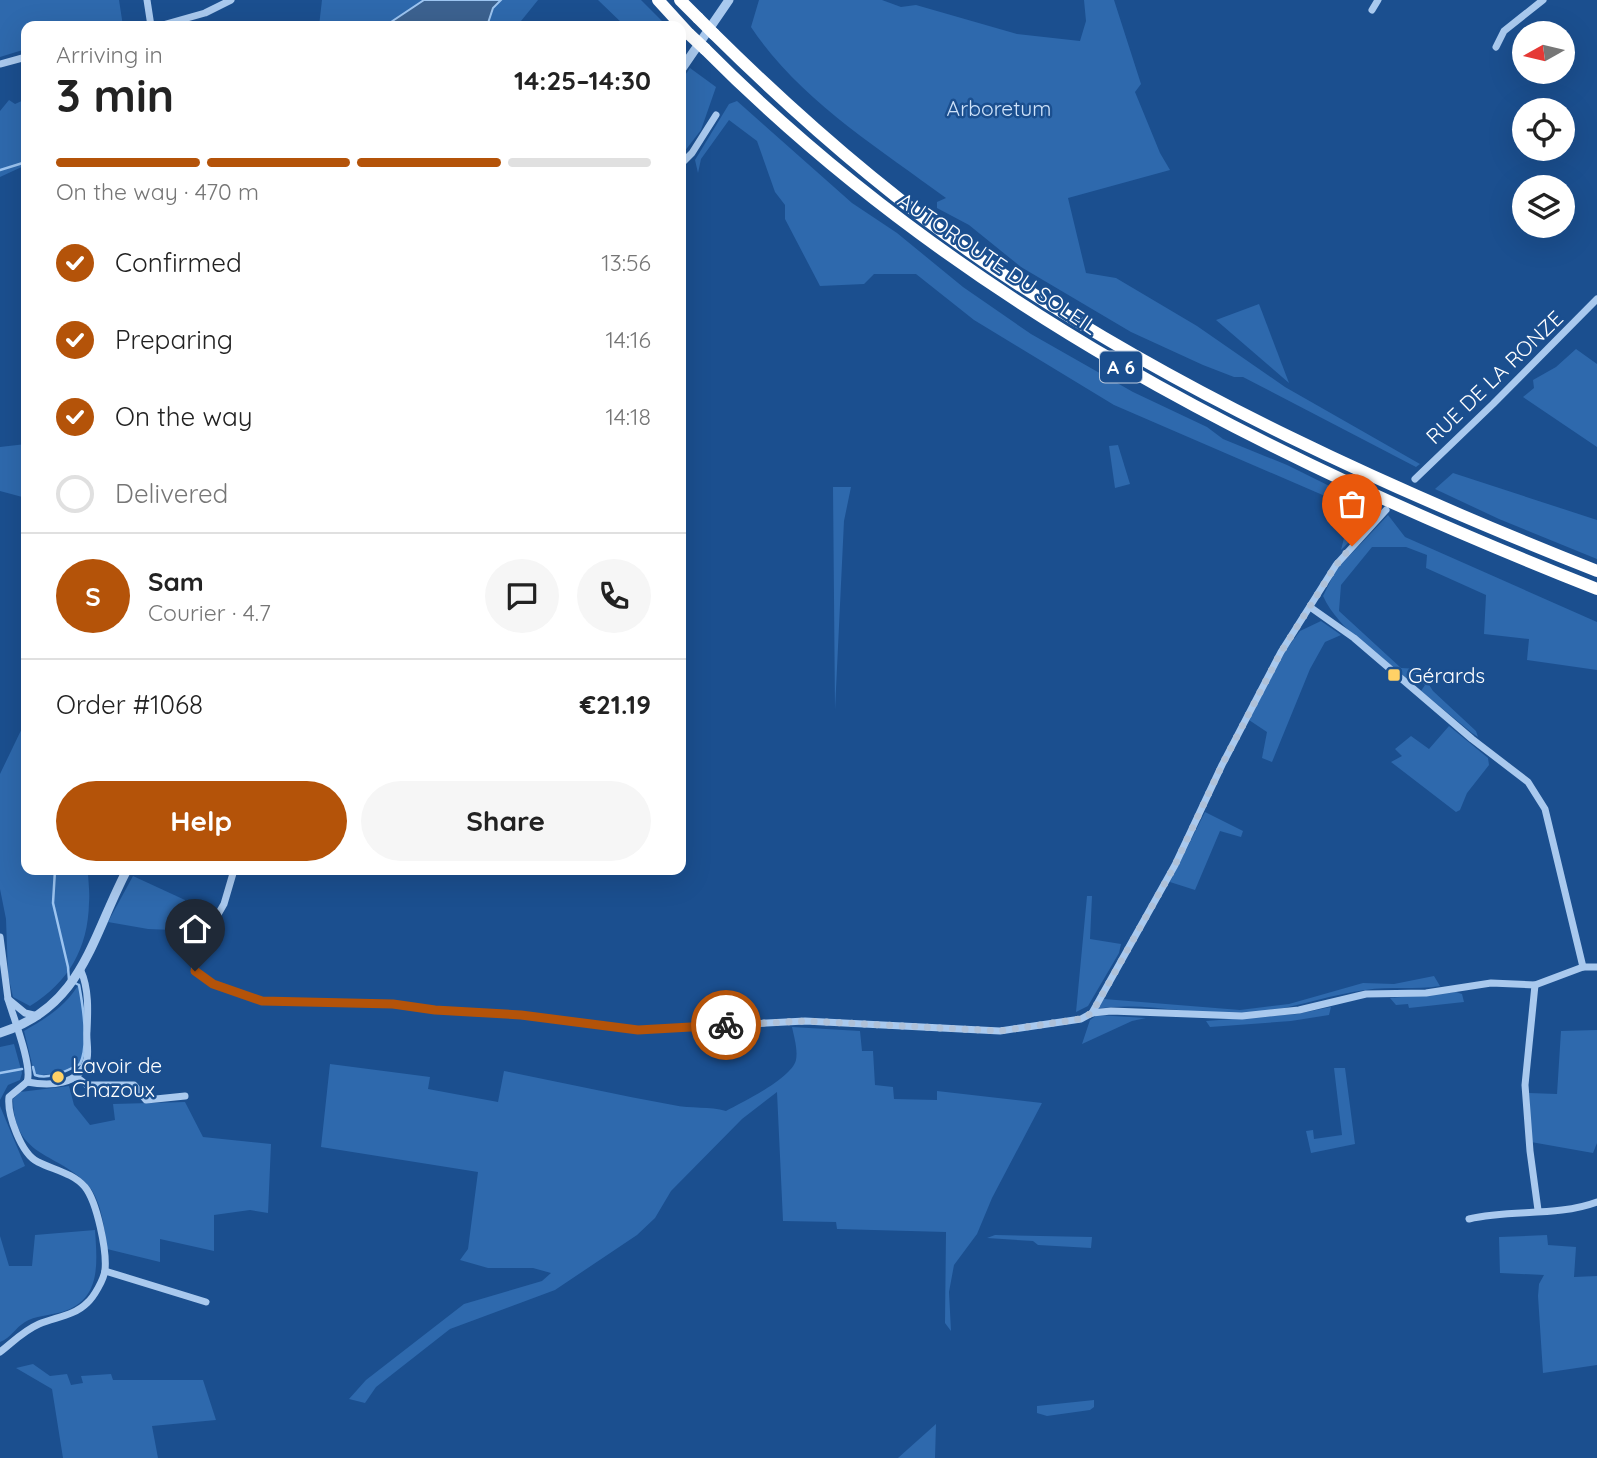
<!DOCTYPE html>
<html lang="en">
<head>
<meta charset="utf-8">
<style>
  :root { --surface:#fff; --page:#f6f6f6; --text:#222; --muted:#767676; --line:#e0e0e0; --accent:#b45309 }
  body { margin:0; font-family:Quicksand,sans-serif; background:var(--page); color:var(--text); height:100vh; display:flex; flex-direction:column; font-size:26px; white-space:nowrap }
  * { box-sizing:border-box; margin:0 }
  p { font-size:23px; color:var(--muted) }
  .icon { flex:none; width:38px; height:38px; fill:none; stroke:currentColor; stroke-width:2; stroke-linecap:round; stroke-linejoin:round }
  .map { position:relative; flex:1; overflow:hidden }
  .sheet { position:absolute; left:21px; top:21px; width:665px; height:854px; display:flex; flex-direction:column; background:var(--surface); border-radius:14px; box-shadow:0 7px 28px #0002 }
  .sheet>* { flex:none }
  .needle { width:46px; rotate:262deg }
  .tools { position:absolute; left:1512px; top:21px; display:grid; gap:14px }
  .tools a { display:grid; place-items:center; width:63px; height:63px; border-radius:50%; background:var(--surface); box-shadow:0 7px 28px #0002; font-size:35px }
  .pin { position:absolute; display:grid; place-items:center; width:60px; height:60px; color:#fff; margin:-72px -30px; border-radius:50% 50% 50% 0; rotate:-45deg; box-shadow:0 0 7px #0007 }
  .pin .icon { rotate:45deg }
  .courier { position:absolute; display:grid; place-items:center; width:70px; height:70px; margin:-35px; border:5px solid #b45309; border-radius:50%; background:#fff; color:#222; box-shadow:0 2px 9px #0007 }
  .overview em { font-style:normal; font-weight:700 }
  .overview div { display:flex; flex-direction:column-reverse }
  .overview { display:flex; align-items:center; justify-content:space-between; height:119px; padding:0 35px }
  h1 { font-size:46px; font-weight:700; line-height:52px }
  .bar { display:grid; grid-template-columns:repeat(4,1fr); gap:10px 7px; align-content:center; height:84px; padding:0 35px }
  .bar i { height:9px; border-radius:5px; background:var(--line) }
  .bar .active { background:var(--accent) }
  .bar p { grid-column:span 4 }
  .line { display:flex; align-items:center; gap:18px; padding:0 35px; border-top:2px solid var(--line) }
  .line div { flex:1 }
  .round { display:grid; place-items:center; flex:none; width:74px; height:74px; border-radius:37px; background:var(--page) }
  ol { padding:0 35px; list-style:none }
  li { display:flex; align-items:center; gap:21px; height:77px }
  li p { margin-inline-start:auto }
  li .icon { padding:7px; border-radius:50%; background:var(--accent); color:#fff; stroke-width:4 }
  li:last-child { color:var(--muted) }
  li i { width:38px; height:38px; border:4px solid var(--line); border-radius:50% }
  .action { display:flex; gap:14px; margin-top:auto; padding:14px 35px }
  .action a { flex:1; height:80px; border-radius:42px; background:var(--accent); color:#fff; font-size:28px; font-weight:700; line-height:80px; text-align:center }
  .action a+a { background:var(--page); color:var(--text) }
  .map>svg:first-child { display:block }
  .green { fill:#2e69ad }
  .water { fill:#3c6290; stroke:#9cc4f0; stroke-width:2 }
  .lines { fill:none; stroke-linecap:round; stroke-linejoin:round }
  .stream { stroke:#9cc4f0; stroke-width:2.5 }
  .minor { stroke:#a9c9ee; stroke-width:7 }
  .tertiary { stroke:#a9c9ee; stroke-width:9 }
  .motorway { stroke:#fff; stroke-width:12 }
  .motorway-bridge { stroke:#fff; stroke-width:12 }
  .done { stroke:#afc1d8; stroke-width:7; stroke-dasharray:0 12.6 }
  .route { stroke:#b45309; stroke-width:9 }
  .poi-dot { fill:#ffd166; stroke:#1b4f8f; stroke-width:2.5 }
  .labels { text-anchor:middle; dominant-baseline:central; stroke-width:5; stroke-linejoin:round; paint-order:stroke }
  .shield { fill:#1b4f8f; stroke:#bbcadd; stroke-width:2 }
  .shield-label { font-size:19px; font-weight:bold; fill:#fff }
  .park-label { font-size:21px; fill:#cfe3fa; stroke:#1b4f8f }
  .street-label { font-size:21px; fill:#fff; stroke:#1b4f8f }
  .poi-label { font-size:21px; fill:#fff; stroke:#1b4f8f; text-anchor:start }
</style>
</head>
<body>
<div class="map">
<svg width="1597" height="1458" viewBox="0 0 1597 1458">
  <rect width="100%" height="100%" fill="#1b4f8f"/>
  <g class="green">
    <polygon points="0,0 119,0 123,26 26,26 26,49 0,57"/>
    <polygon points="322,0 538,0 517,26 319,26"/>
    <polygon points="598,0 641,0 667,26 625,26"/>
    <path d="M759,0H882L901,7L916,5L1017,34L1080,41L1086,21L1084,0H1114L1141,84L1135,92L1160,153L1170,170L1068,198L1086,273L1116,278L1197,326L1285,387L1420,464L1416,467L1243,377H1234L1203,365L1131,332L1021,267L969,225L937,208V202L946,198C877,147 799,99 751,27Z"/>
    <polygon points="690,68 716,87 701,130 681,156 681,81"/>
    <polygon points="26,99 26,165 0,177 0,111 9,100 15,104"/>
    <polygon points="737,101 852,203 897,233 963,287 1031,334 1133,392 1207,427 1223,439 1287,465 1380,511 1341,550 1344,538 1362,512 1114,405 974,320 916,274 874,274 864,284 820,286 785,219 785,205 775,192 757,141 729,120 701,159 698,173 695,160 729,104"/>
    <polygon points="1259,304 1289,383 1216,320"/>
    <polygon points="1576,349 1597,364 1597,447 1523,397 1534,388 1533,380 1556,367"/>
    <polygon points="26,444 26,498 0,491 0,447"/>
    <polygon points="1118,445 1130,484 1115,488 1109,446"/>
    <polygon points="1453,473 1597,520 1597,559 1499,519 1435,489"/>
    <polygon points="833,487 851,487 844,521 835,710"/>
    <path d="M1388,515L1405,537L1597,622V670L1527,660L1529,639L1484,634L1486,595L1426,568L1427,555L1406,547H1372L1341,585L1339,611L1401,668L1419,669L1433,691L1476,731L1478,737L1472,733L1421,691L1425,685L1413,674L1408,679C1380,655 1339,631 1323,596L1336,570Z"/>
    <polygon points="1321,621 1341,635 1325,642 1310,669 1272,762 1262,758 1267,732 1249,720 1286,650 1300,631"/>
    <path d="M26,720V870H88C88,881 90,891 89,903C88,948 69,982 30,1006L13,997L8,975L6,919L0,889V774Z"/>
    <polygon points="1449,726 1488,758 1489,765 1467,793 1460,810 1456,812 1391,762 1402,756 1395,749 1411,736 1429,749"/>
    <polygon points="1205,812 1243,831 1241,837 1220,831 1195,890 1170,882"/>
    <polygon points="133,876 185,900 174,930 148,929 108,922"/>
    <polygon points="1087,896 1092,896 1090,939 1121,944 1119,953 1088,1006 1076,1012"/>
    <path d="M1434,976L1440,986C1415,990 1390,986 1365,990C1322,996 1282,1013 1238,1014C1192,1015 1143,1001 1097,1009L1104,999L1240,1010L1289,1004L1363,983L1394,984Z"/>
    <path d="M80,982C84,1008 88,1040 80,1065L64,1072L35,1076L24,1031C46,1018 67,1006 80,982Z"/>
    <polygon points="1456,992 1462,994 1464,1002 1409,1008 1408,1004 1396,1005 1390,998"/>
    <polygon points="1331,1007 1329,1015 1291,1021 1210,1027 1206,1021 1297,1014"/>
    <polygon points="1097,1015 1146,1018 1132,1021 1082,1044 1090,1020"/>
    <path d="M792,1027L860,1031L862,1051H873L875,1085L893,1087L894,1099L937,1100V1091L1042,1103L992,1198L977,1234L954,1265L949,1292L951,1331L945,1323L946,1232L837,1229L836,1222L783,1221L777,1092L742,1119L671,1191L655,1218L637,1235L555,1290L450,1329L376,1387L365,1403L349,1399L366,1380L464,1304L542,1281L551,1273L533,1268H488L460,1260L468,1249L478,1172L321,1147L330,1064L430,1077L428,1089L498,1102L504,1071C560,1082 617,1095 673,1105C691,1109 710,1106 726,1111C744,1101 791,1079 796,1060C798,1049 794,1037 792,1027Z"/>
    <polygon points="1597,1030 1597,1143 1593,1153 1531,1142 1529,1093 1557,1094 1561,1031"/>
    <polygon points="14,1044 22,1073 20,1080 8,1085 0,1100 0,1047"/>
    <polygon points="1334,1068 1345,1068 1355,1144 1311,1153 1306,1131 1313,1130 1314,1139 1342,1135"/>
    <path d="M69,1086L74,1105L90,1125L115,1120L113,1104L185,1102L203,1137L271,1144L268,1213L250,1210L214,1215V1251L160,1239V1262L107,1249C104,1228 102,1198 85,1182C55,1152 14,1157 13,1099L20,1092Z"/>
    <polygon points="0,1106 25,1166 0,1178"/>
    <path d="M95,1230C97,1262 102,1300 62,1312C51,1315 34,1316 25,1322C15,1328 11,1338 0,1342V1236L9,1266H32L35,1235Z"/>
    <polygon points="995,1235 1092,1237 1091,1248 1038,1245 1033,1241 987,1238"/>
    <polygon points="1547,1235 1548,1245 1576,1247 1574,1277 1597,1276 1597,1365 1543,1373 1538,1296 1539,1284 1544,1275 1500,1273 1499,1237"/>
    <polygon points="33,1364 50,1376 67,1374 71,1385 83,1383 81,1376 111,1374 113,1380 203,1380 216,1420 152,1426 158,1458 63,1458 52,1389 16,1368"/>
    <polygon points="1094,1400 1094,1407 1090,1410 1047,1416 1037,1413 1037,1406"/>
    <polygon points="936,1424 935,1458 898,1458"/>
  </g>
  <polygon class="water" points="424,0 501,0 493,8 487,26 385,26"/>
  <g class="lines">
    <g class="stream">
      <polyline points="0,170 26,162"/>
      <path d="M33,1067L35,1075C49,1080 67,1071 80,1064C89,1046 83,1006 79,985L69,980L68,967L53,903L55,870"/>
      <polyline points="0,1073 22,1069"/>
    </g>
    <g class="minor">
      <polyline points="147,0 151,26"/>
      <polyline points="1372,10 1378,0"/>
      <polyline points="159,26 205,13 231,0"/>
      <polyline points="1496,47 1504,31 1543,0"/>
      <polyline points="0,64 26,57"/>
      <polyline points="681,164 692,153 716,115"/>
      <polyline points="1415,479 1493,404 1597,299"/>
      <polyline points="1310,607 1354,638 1472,739 1528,782 1545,809 1583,967"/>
      <polyline points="234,870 224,904 194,956 195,971 213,984 262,1001 393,1004 435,1010 521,1015 638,1030 805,1021 1000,1031 1081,1019 1092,1013 1111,1011 1242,1016 1299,1010 1366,994 1426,993 1491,983 1535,985 1583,967 1597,967"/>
      <polyline points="0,937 8,999"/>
      <polyline points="1535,985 1525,1085 1530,1151 1538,1210"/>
      <polyline points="1092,1013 1175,865 1222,765 1281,652 1336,565 1386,510"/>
      <polyline points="75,1076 87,1085 134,1085 146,1100 185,1096"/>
      <path d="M27,1082C49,1086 80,1086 87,1059C89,1050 86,1040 87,1031C88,1011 89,989 81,971"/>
      <path d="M27,1082C33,1067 13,1016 8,999L25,1013L38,1016"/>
      <path d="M1469,1219C1510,1209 1557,1217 1597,1202"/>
      <polyline points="105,1271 206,1302"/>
      <path d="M0,1352C13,1342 23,1331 39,1324C55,1317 74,1316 87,1303C94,1297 104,1279 105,1270C107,1251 97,1202 85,1187C73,1173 54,1170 38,1162C21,1154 7,1114 9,1097L27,1082"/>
    </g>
    <g class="tertiary">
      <polyline points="681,70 729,0"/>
      <path d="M0,1033C83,1007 91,938 127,870"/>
    </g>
    <g class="motorway">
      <polyline points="658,0 689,34"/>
      <polyline points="680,0 698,18"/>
      <path d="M714,34C802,121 895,202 998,271C1183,395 1390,489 1597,571"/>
      <path d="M705,49C958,304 1267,458 1597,589"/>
    </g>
    <g class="motorway-bridge">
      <polyline points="698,18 714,34"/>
      <polyline points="689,34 705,49"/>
    </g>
  </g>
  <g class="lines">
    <polyline class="done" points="726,1025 806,1021 1000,1031 1080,1019 1092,1013 1175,865 1222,765 1281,652 1336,565 1352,546"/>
    <polyline class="route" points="195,971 213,984 262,1001 393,1004 435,1010 521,1015 638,1030 726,1025"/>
  </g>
  <g class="poi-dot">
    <rect x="1387" y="668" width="14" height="14" rx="3.5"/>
    <circle cx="58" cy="1077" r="7"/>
  </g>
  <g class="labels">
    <rect class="shield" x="1100" y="351.5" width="42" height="31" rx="5"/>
    <g class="shield-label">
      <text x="1121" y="367">A 6</text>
    </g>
    <g class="park-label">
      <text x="999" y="108">Arboretum</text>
    </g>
    <g class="street-label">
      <text transform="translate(998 263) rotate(34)">AUTOROUTE DU SOLEIL</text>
      <text transform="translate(1494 377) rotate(-44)">RUE DE LA RONZE</text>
    </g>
    <g class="poi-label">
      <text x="1408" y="675">Gérards</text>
      <text x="72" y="1065">Lavoir de<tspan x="72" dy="24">Chazoux</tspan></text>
    </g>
  </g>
</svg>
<div class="tools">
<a><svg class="needle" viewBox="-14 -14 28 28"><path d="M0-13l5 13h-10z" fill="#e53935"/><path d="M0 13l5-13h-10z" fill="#767676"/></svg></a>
<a><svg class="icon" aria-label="locate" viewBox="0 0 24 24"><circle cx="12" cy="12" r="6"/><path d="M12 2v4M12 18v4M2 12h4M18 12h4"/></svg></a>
<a><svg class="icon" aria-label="layers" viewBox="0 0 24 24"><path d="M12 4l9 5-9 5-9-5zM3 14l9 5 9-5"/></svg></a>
</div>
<div class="pin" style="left:1352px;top:546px;background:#ea580c"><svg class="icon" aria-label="bag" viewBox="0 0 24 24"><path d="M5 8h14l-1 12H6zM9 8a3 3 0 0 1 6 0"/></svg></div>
<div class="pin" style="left:195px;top:971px;background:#1f2937"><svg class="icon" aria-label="home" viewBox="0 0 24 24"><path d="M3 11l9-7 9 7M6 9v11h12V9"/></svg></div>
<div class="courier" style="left:726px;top:1025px"><svg class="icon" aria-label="bike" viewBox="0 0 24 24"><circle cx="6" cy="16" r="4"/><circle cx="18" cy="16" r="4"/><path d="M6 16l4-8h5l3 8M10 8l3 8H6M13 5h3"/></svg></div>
<section class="sheet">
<div class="overview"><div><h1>3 min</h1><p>Arriving in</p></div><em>14:25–14:30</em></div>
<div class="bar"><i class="active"></i><i class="active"></i><i class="active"></i><i></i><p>On the way · 470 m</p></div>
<ol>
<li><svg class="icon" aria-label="check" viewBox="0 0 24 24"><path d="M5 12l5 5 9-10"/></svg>Confirmed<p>13:56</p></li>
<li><svg class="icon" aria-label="check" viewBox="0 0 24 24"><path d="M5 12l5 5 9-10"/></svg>Preparing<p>14:16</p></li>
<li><svg class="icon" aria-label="check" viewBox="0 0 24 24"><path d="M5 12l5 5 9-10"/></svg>On the way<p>14:18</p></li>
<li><i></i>Delivered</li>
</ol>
<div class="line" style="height:126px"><b class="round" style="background:var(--accent);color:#fff">S</b><div><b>Sam</b><p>Courier · 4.7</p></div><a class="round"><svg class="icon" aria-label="chat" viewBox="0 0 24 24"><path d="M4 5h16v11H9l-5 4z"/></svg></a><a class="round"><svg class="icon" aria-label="phone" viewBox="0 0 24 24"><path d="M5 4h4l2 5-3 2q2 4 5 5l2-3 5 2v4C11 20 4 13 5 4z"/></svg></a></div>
<div class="line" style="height:91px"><div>Order #1068</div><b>€21.19</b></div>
<div class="action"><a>Help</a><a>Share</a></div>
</section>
</div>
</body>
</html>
